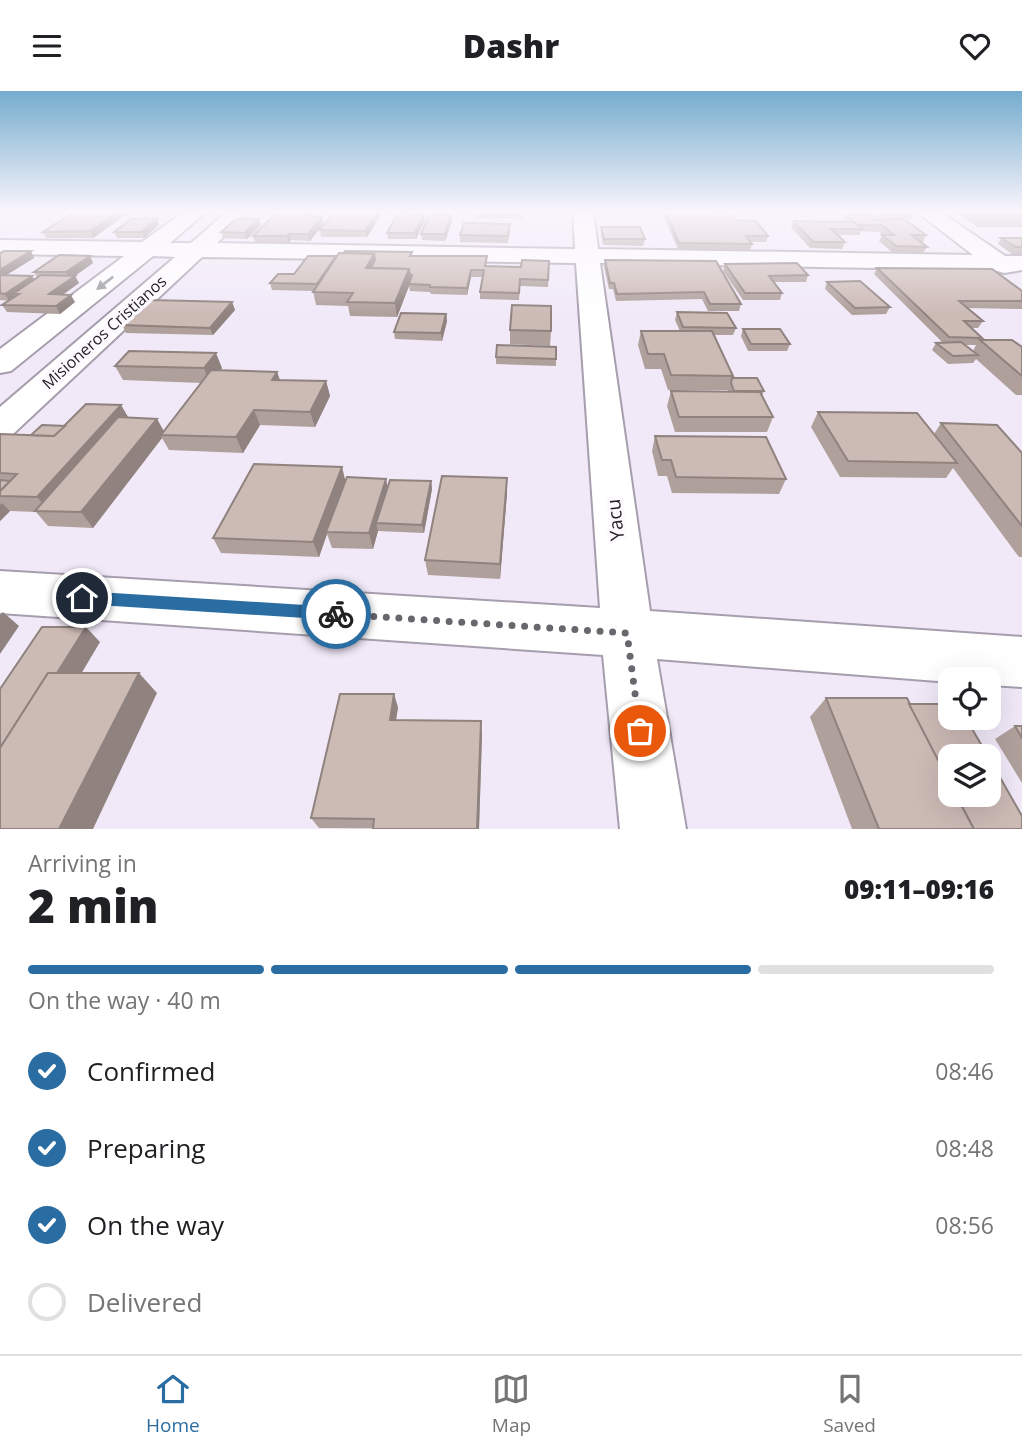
<!DOCTYPE html>
<html lang="en">
<head>
<meta charset="utf-8">
<style>
  :root { --surface:#fff; --page:#f2f2f2; --text:#202124; --muted:#757577; --line:#e0e0e0; --accent:#2a6da2 }
  body { margin:0; font-family:"Open Sans",sans-serif; background:var(--page); color:var(--text); height:100vh; display:flex; flex-direction:column; font-size:26px; white-space:nowrap }
  * { box-sizing:border-box; margin:0 }
  p { font-size:23px; color:var(--muted) }
  .icon { flex:none; width:38px; height:38px; fill:none; stroke:currentColor; stroke-width:2; stroke-linecap:round; stroke-linejoin:round }
  .map { position:relative; height:738px; overflow:hidden }
  .drawer { display:flex; flex-direction:column; background:var(--surface); flex:1 }
  .drawer>* { flex:none }
  .controls { position:absolute; left:938px; top:576px; display:grid; gap:14px }
  .controls a { display:grid; place-items:center; width:63px; height:63px; border-radius:14px; background:var(--surface); box-shadow:0 7px 28px #0002; font-size:35px }
  .pin { position:absolute; display:grid; place-items:center; width:60px; height:60px; color:#fff; margin:-30px; border:4px solid #fff; border-radius:50%; box-shadow:0 2px 7px #0007 }
  .courier { position:absolute; display:grid; place-items:center; width:70px; height:70px; margin:-35px; border:5px solid #2a6da2; border-radius:50%; background:#fff; color:#222; box-shadow:0 2px 9px #0007 }
  .head em { font-style:normal; font-weight:800 }
  .head div { display:flex; flex-direction:column-reverse }
  .head { display:flex; align-items:center; justify-content:space-between; height:119px; padding:0 28px }
  h1 { font-size:46px; font-weight:800; line-height:52px }
  .bar { display:grid; grid-template-columns:repeat(4,1fr); gap:10px 7px; align-content:center; height:84px; padding:0 28px }
  .bar i { height:9px; border-radius:5px; background:var(--line) }
  .bar .selected { background:var(--accent) }
  .bar p { grid-column:span 4 }
  ol { padding:0 28px; list-style:none }
  li { display:flex; align-items:center; gap:21px; height:77px }
  li p { margin-inline-start:auto }
  li .icon { padding:7px; border-radius:50%; background:var(--accent); color:#fff; stroke-width:4 }
  li:last-child { color:var(--muted) }
  li i { width:38px; height:38px; border:4px solid var(--line); border-radius:50% }
  header { display:flex; justify-content:space-between; align-items:center; height:91px; padding:0 28px; background:var(--surface); font-size:32px; font-weight:800 }
  .dock { display:flex; justify-content:space-around; align-items:center; height:98px; border-top:2px solid var(--line); background:var(--surface); font-size:19px; color:var(--muted) }
  .dock a { display:grid; justify-items:center; gap:4px }
  .dock .selected { color:var(--accent) }
  .map>svg:first-child { display:block }
  .lines { fill:none; stroke-linecap:round; stroke-linejoin:round }
  .minor-casing { stroke:#a69eac; stroke-width:4 }
  .minor { fill:#fff; fill-rule:evenodd }
  .wall { fill:#afa09c; fill-rule:evenodd }
  .shaded-wall { fill:#8f827f }
  .building { fill:#ccbab5; stroke:#8f827f; stroke-width:2 }
  .oneway { fill:#9c9a9c }
  .route { fill:#2a6da2 }
  .done { stroke:#6a666e; stroke-width:7; stroke-dasharray:0 12.6 }
  .labels { text-anchor:middle; dominant-baseline:central; stroke-width:7; stroke-linejoin:round; paint-order:stroke }
  .far-street-label { font-size:16px; fill:#221f24; stroke:#fcf9ff }
  .street-label { font-size:19px; fill:#221f24; stroke:#fcf9ff }
</style>
</head>
<body>
<header><svg class="icon" aria-label="menu" viewBox="0 0 24 24"><path d="M4 6h16M4 12h16M4 18h16"/></svg>Dashr<svg class="icon" aria-label="heart" viewBox="0 0 24 24"><path d="M12 20l-8-8c-3-5 5-10 8-4 3-6 11-1 8 4z"/></svg></header>
<div class="map">
<svg width="1022" height="738" viewBox="0 0 1022 738">
  <rect width="100%" height="100%" fill="#f1e9f8"/>
  <g class="lines">
    <defs>
      <polygon id="minor" points="185,120 207,120 170,152 191,152 228,120 250,120 217,152 575,158 573,120 593,120 598,158 973,164 916,120 939,120 1005,165 1022,165 1022,179 1004,182 994,179 600,172 650,520 1022,546 1022,596 989,594 989,588 950,588 950,591 657,568 686,738 620,738 603,564 0,522 0,480 600,517 576,172 202,166 13,343 0,346 0,316 175,166 153,165 11,280 0,282 0,258 124,165 0,163 0,149 142,151"/>
    </defs>
    <use href="#minor" class="minor-casing"/>
    <use href="#minor" class="minor"/>
  </g>
  <g class="wall">
    <polygon points="76,120 131,120 93,147 46,147 43,141"/>
    <polygon points="154,120 188,120 187,121 155,121"/>
    <polygon points="263,120 311,120 312,124 311,126 322,126 324,132 310,150 291,149 289,152 255,151 253,145 274,123 264,123"/>
    <polygon points="383,120 367,146 321,146 320,139"/>
    <polygon points="524,120 523,128 475,127 475,121"/>
    <polygon points="665,120 736,129 768,145 766,151 750,151 752,153 750,159 678,158 664,126"/>
    <polygon points="869,120 910,120 914,122 912,128 904,128 926,144 923,151 920,151 927,156 923,162 893,162 879,150 882,144 883,144 879,141 861,140 860,144 837,144 845,151 842,158 810,157 791,136 793,130 844,131 844,130 846,124 875,129 880,128"/>
    <polygon points="960,120 1022,120 1022,136 978,136 958,123"/>
    <polygon points="451,124 452,130 445,150 422,149 421,143"/>
    <polygon points="425,129 416,148 388,148 387,142"/>
    <polygon points="159,134 144,147 117,147 114,141"/>
    <polygon points="261,134 247,148 223,147 221,141"/>
    <polygon points="601,136 645,148 643,155 603,154 601,142"/>
    <polygon points="510,139 508,152 460,151 460,144"/>
    <polygon points="1001,147 1022,147 1022,163 1012,163 998,153"/>
    <polygon points="412,161 412,165 487,171 486,175 521,176 549,170 548,196 520,195 519,209 480,208 480,201 482,186 471,186 467,204 431,203 430,201 410,200 409,195 397,226 350,225 348,215 316,214 313,200 272,199 270,192 336,165"/>
    <polygon points="0,162 34,167 6,184 34,188 37,186 34,181 90,165 93,172 75,185 79,192 63,204 75,211 60,223 7,221 2,214 9,210 0,209"/>
    <polygon points="605,169 741,213 739,220 708,220 702,208 616,210 613,198 609,198 604,176"/>
    <polygon points="725,173 808,184 806,191 774,191 782,202 780,209 743,209 723,180"/>
    <path d="M877,177L1022,200V218L967,217L983,230L978,237H972L982,247L981,249L1022,256V304H1016L976,268L973,272L948,273L932,259L936,252L942,251L874,183ZM965,254H976L973,260Z"/>
    <polygon points="827,191 890,216 886,223 852,224 825,198"/>
    <polygon points="232,211 235,219 213,244 126,242 122,234"/>
    <polygon points="677,221 736,237 733,244 714,244 733,285 732,287 764,300 762,305 773,326 767,341 675,341 667,315 671,300 728,300 728,299 668,299 661,278 645,278 638,254 641,240 680,240 675,229"/>
    <polygon points="446,223 447,230 442,250 395,248 394,241"/>
    <polygon points="743,238 790,253 787,260 748,260 741,245"/>
    <polygon points="510,239 551,240 550,255 510,253"/>
    <polygon points="556,256 556,275 496,273 496,266"/>
    <polygon points="115,275 222,277 219,280 277,281 280,289 326,290 330,305 315,336 260,334 243,362 169,359 162,347 93,437 48,435 36,421 10,420 0,430 0,343 31,344 65,335 128,327 157,328 164,340 202,292 123,289"/>
    <polygon points="818,321 934,343 941,332 1022,362 1022,466 1019,466 953,377 946,387 840,386 811,336"/>
    <polygon points="655,345 786,388 779,403 672,402 667,385 658,385 652,360"/>
    <polygon points="507,387 507,402 500,488 428,484 425,469"/>
    <polygon points="346,390 388,396 431,390 432,398 424,442 378,440 373,458 332,457 327,443 319,466 221,462 213,447"/>
    <polygon points="826,607 909,613 1022,738 852,738 810,626"/>
    <polygon points="398,616 396,629 482,643 479,738 319,737 311,727"/>
    <polygon points="1015,635 1022,635 1022,692 995,648"/>
  </g>
  <g class="shaded-wall">
    <polygon points="120,120 131,120 93,147 90,140"/>
    <polygon points="310,120 311,120 312,124 306,131 305,125"/>
    <polygon points="378,120 383,120 367,146 365,140"/>
    <polygon points="424,123 425,129 416,148 415,142"/>
    <polygon points="451,124 452,130 445,150 445,143"/>
    <polygon points="322,126 324,132 310,150 308,143"/>
    <polygon points="157,127 159,134 144,147 142,141"/>
    <polygon points="259,128 261,134 247,148 244,142"/>
    <polygon points="289,143 291,149 289,152 287,145"/>
    <polygon points="31,160 34,167 0,188 0,179"/>
    <polygon points="374,163 376,175 372,183 366,177"/>
    <polygon points="90,165 93,172 70,188 66,181"/>
    <polygon points="409,178 411,191 409,193 409,195 397,226 395,212"/>
    <polygon points="471,179 471,186 467,204 467,197"/>
    <polygon points="32,185 36,191 13,203 15,206 9,210 5,203"/>
    <polygon points="75,185 79,192 53,210 49,203"/>
    <polygon points="71,204 75,211 60,223 56,215"/>
    <polygon points="232,211 235,219 213,244 210,237"/>
    <polygon points="446,223 447,230 442,250 441,242"/>
    <polygon points="216,262 222,277 210,292 204,277"/>
    <polygon points="277,281 282,296 272,289"/>
    <polygon points="326,290 330,305 315,336 310,321"/>
    <polygon points="121,314 130,329 50,421 37,406"/>
    <polygon points="254,319 260,334 243,362 236,346"/>
    <polygon points="157,328 165,343 161,344 162,347 93,437 81,421"/>
    <polygon points="342,376 346,392 326,441 327,443 319,466 313,451"/>
    <polygon points="507,387 507,402 500,488 500,473"/>
    <polygon points="386,388 389,403 376,432 378,440 373,458 369,442"/>
    <polygon points="431,390 432,398 424,442 422,434"/>
    <polygon points="2,412 10,420 0,430 0,414"/>
    <polygon points="3,521 19,535 0,563 0,524"/>
    <polygon points="86,536 100,551 14,696 0,674"/>
    <polygon points="139,582 157,602 93,738 59,738"/>
    <polygon points="394,603 398,616 394,642 390,629"/>
    <polygon points="481,630 482,643 479,738 477,738"/>
  </g>
  <g class="building">
    <polygon points="76,120 120,120 90,140 43,141"/>
    <polygon points="278,120 310,120 305,125 322,126 308,143 289,143 287,145 253,145"/>
    <polygon points="335,120 378,120 365,140 320,139"/>
    <polygon points="475,120 524,120 524,122 475,121"/>
    <polygon points="665,120 730,121 736,129 756,130 768,145 746,145 752,153 679,152"/>
    <polygon points="879,120 910,120 914,122 883,122"/>
    <polygon points="977,120 1022,120 1022,124 984,124"/>
    <polygon points="398,122 424,123 415,142 387,142"/>
    <polygon points="429,124 451,124 445,143 421,143"/>
    <polygon points="846,124 869,124 875,129 904,128 926,144 912,144 927,156 896,155 882,144 894,144 882,134 858,134"/>
    <polygon points="157,127 142,141 114,141 131,128"/>
    <polygon points="236,128 259,128 244,142 221,141"/>
    <polygon points="793,130 854,131 862,138 831,138 845,151 813,151"/>
    <polygon points="464,132 510,133 508,145 460,144"/>
    <polygon points="601,136 640,136 645,148 604,148"/>
    <polygon points="1001,147 1022,147 1022,156 1016,156"/>
    <polygon points="4,160 31,160 0,179 0,162"/>
    <polygon points="345,160 412,161 410,165 487,165 485,175 521,176 522,169 549,170 548,189 520,188 519,202 480,201 484,179 471,179 467,197 430,196 430,194 409,193 412,184 410,184 409,178 371,177 375,169 374,163 344,162"/>
    <polygon points="339,162 374,163 366,177 409,178 395,212 347,211 353,202 313,201"/>
    <polygon points="59,164 90,165 66,181 34,181"/>
    <polygon points="308,165 336,165 317,193 270,192 278,183 294,183"/>
    <polygon points="605,169 716,170 741,213 710,213 704,201 617,203 614,192 610,192"/>
    <polygon points="797,172 808,184 769,185 782,202 745,202 725,173"/>
    <polygon points="877,177 992,178 1022,200 1022,210 959,210 983,230 964,230 982,247 949,246"/>
    <polygon points="0,184 32,185 5,203 0,202"/>
    <polygon points="41,184 75,185 49,203 71,204 56,215 2,214 19,203 13,203"/>
    <polygon points="860,190 890,216 855,217 827,191"/>
    <polygon points="150,209 232,211 210,237 122,234"/>
    <polygon points="512,214 551,215 551,240 510,239"/>
    <polygon points="677,221 727,222 736,237 683,236"/>
    <polygon points="401,222 446,223 441,242 394,241"/>
    <polygon points="743,238 780,238 790,253 751,253"/>
    <polygon points="641,240 712,240 733,285 671,284 664,263 648,263"/>
    <polygon points="980,249 1012,249 1022,256 1022,285"/>
    <polygon points="961,251 978,264 953,265 936,252"/>
    <polygon points="497,254 556,256 556,268 496,266"/>
    <polygon points="129,260 216,262 204,277 115,275"/>
    <polygon points="211,279 277,281 272,289 326,290 310,321 254,319 236,346 161,344"/>
    <polygon points="732,287 757,287 764,300 734,300 731,292"/>
    <polygon points="671,300 760,301 773,326 679,326"/>
    <polygon points="86,313 121,314 37,406 0,405 0,400 17,383 0,382 0,343 54,345"/>
    <polygon points="818,321 917,322 957,372 848,370"/>
    <polygon points="118,326 157,328 81,421 35,420"/>
    <polygon points="941,332 997,334 1022,362 1022,435"/>
    <polygon points="42,334 65,335 54,345 31,344"/>
    <polygon points="655,345 766,346 786,388 676,386 671,369 662,369"/>
    <polygon points="254,373 342,376 313,451 213,447"/>
    <polygon points="442,385 507,387 500,473 425,469"/>
    <polygon points="347,386 386,388 369,442 326,441"/>
    <polygon points="0,389 10,390 0,400"/>
    <polygon points="390,389 431,390 422,434 376,432"/>
    <polygon points="42,536 86,536 57,582 48,582 0,657 0,598"/>
    <polygon points="48,582 139,582 59,738 0,738 0,657"/>
    <polygon points="340,603 394,603 390,629 481,630 477,738 373,738 374,728 311,727"/>
    <polygon points="826,607 907,607 950,692 950,704 956,704 974,738 879,738"/>
    <polygon points="909,613 950,613 950,626 965,626 988,665 950,665 950,692"/>
    <polygon points="1015,635 1022,635 1022,647"/>
    <polygon points="989,667 1022,725 1022,738 974,738 956,704 989,704"/>
  </g>
  <defs><path id="oneway-solid" d="M-6-.8H1V-3.2L6.5 0L1 3.2V.8H-6Z" transform="scale(1.75)"/></defs>
  <use class="oneway" href="#oneway-solid" transform="translate(105 192) rotate(142)"/>
  <linearGradient id="sky" x2="0" y2="1"><stop stop-color="#75acce"/><stop offset="0.54" stop-color="#f9f5fc"/><stop offset="1" stop-color="#f9f5fc" stop-opacity="0"/></linearGradient>
  <rect width="1022" height="223" fill="url(#sky)"/>
  <polygon class="route" points="82,500 336,516 343,523 336,529 82,513 75,507"/>
  <g class="lines">
    <polyline class="done" points="336,523 627,542 640,640"/>
  </g>
  <g class="labels">
    <g class="far-street-label">
      <text transform="translate(104 241) rotate(-42)">Misioneros Cristianos</text>
    </g>
    <g class="street-label">
      <text transform="translate(615 429) rotate(-96)">Yacu</text>
    </g>
  </g>
</svg>
<div class="controls">
<a><svg class="icon" aria-label="locate" viewBox="0 0 24 24"><circle cx="12" cy="12" r="6"/><path d="M12 2v4M12 18v4M2 12h4M18 12h4"/></svg></a>
<a><svg class="icon" aria-label="layers" viewBox="0 0 24 24"><path d="M12 4l9 5-9 5-9-5zM3 14l9 5 9-5"/></svg></a>
</div>
<div class="pin" style="left:640px;top:640px;background:#ea580c"><svg class="icon" aria-label="bag" viewBox="0 0 24 24"><path d="M5 8h14l-1 12H6zM9 8a3 3 0 0 1 6 0"/></svg></div>
<div class="pin" style="left:82px;top:507px;background:#1f2937"><svg class="icon" aria-label="home" viewBox="0 0 24 24"><path d="M3 11l9-7 9 7M6 9v11h12V9"/></svg></div>
<div class="courier" style="left:336px;top:523px"><svg class="icon" aria-label="bike" viewBox="0 0 24 24"><circle cx="6" cy="16" r="4"/><circle cx="18" cy="16" r="4"/><path d="M6 16l4-8h5l3 8M10 8l3 8H6M13 5h3"/></svg></div>
</div>
<section class="drawer">
<div class="head"><div><h1>2 min</h1><p>Arriving in</p></div><em>09:11–09:16</em></div>
<div class="bar"><i class="selected"></i><i class="selected"></i><i class="selected"></i><i></i><p>On the way · 40 m</p></div>
<ol>
<li><svg class="icon" aria-label="check" viewBox="0 0 24 24"><path d="M5 12l5 5 9-10"/></svg>Confirmed<p>08:46</p></li>
<li><svg class="icon" aria-label="check" viewBox="0 0 24 24"><path d="M5 12l5 5 9-10"/></svg>Preparing<p>08:48</p></li>
<li><svg class="icon" aria-label="check" viewBox="0 0 24 24"><path d="M5 12l5 5 9-10"/></svg>On the way<p>08:56</p></li>
<li><i></i>Delivered</li>
</ol>
</section>
<nav class="dock">
<a class="selected"><svg class="icon" aria-label="home" viewBox="0 0 24 24"><path d="M3 11l9-7 9 7M6 9v11h12V9"/></svg>Home</a>
<a><svg class="icon" aria-label="map" viewBox="0 0 24 24"><path d="M3 6l6-2 6 2 6-2v14l-6 2-6-2-6 2zM9 4v14M15 6v14"/></svg>Map</a>
<a><svg class="icon" aria-label="saved" viewBox="0 0 24 24"><path d="M7 4h10v16l-5-4-5 4z"/></svg>Saved</a>
</nav>
</body>
</html>
